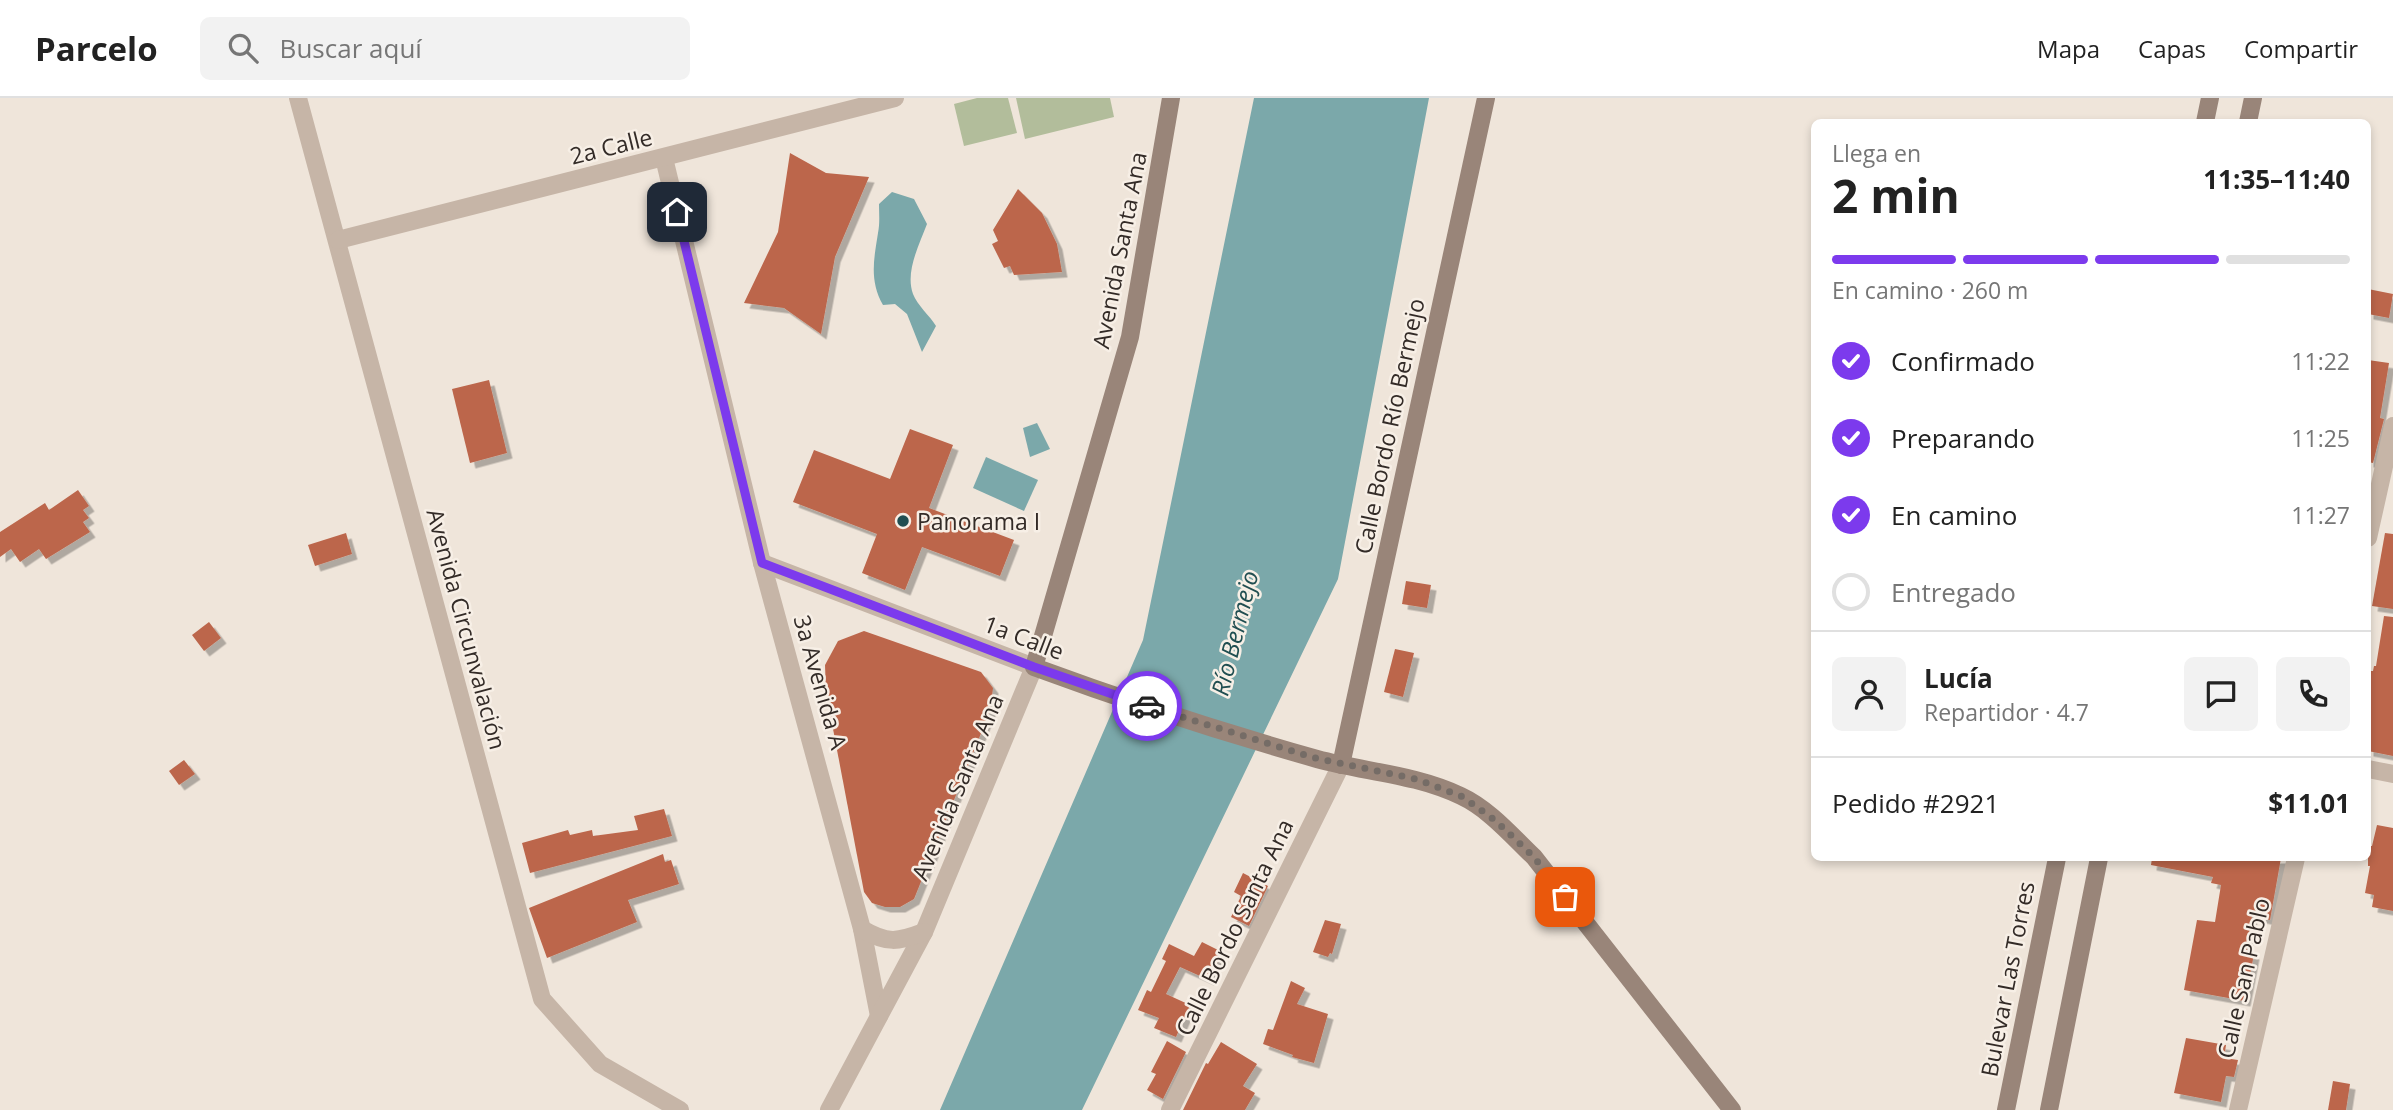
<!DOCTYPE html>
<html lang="es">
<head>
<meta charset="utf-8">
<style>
  :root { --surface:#fff; --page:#f2f2f2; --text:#222; --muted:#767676; --line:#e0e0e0; --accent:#7c3aed }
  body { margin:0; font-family:"Open Sans",sans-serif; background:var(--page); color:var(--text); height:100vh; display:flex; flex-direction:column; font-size:26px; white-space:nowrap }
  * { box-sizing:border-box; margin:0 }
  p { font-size:23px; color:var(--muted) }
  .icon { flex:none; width:38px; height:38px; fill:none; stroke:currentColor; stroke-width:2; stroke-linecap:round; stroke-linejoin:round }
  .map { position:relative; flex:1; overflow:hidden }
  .sheet { position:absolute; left:1811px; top:21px; width:560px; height:742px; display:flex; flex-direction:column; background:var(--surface); border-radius:10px; box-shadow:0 4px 10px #0003 }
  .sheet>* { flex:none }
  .pin { position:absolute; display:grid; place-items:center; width:60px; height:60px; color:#fff; margin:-30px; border-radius:14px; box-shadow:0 4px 10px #0006 }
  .courier { position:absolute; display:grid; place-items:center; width:70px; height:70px; margin:-35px; border:5px solid #7c3aed; border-radius:50%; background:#fff; color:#222; box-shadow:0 2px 9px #0007 }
  .head em { font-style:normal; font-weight:700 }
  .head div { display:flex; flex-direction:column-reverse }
  .head { display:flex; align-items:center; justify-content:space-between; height:119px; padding:0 21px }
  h1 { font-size:46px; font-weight:700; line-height:52px }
  .bar { display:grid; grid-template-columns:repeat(4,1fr); gap:10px 7px; align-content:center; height:84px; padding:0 21px }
  .bar i { height:9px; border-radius:5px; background:var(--line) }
  .bar .current { background:var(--accent) }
  .bar p { grid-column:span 4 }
  .line { display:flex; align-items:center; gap:18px; padding:0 21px; border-top:2px solid var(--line) }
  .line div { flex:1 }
  .round { display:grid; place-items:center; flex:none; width:74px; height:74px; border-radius:10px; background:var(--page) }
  ol { padding:0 21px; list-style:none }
  li { display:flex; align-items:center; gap:21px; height:77px }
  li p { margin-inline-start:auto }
  li .icon { padding:7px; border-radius:50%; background:var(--accent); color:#fff; stroke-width:4 }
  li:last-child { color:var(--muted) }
  li i { width:38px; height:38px; border:4px solid var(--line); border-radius:50% }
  header { display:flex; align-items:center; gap:42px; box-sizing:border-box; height:98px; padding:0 35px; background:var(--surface); border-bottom:2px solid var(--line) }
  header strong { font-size:33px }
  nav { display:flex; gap:38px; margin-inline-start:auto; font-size:24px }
  .search { width:490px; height:63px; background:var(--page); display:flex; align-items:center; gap:18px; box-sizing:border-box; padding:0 24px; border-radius:10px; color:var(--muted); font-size:26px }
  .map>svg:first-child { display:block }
  .green { fill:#b2bd9b }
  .water { fill:#7ba8aa }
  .building { fill:#bc664b; filter:url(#shadow) }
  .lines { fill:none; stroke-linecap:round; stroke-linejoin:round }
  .street { stroke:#c6b5a7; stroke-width:18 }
  .secondary { stroke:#998579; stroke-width:18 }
  .done { stroke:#756c66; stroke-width:7; stroke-dasharray:0 12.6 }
  .route { stroke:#7c3aed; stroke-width:9 }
  .poi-dot { fill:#204e51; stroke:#f7efe6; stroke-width:2.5 }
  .labels { text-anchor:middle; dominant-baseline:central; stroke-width:5; stroke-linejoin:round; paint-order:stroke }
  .street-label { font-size:23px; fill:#332b27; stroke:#f7efe6 }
  .poi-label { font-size:23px; fill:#332b27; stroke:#f7efe6; text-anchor:start }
  .water-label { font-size:24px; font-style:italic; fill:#204e51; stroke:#f7efe6 }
</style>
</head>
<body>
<header>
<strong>Parcelo</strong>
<div class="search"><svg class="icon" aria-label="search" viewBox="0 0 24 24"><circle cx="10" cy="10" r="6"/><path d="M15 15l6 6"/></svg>Buscar aquí</div>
<nav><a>Mapa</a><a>Capas</a><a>Compartir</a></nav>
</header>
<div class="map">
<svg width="2393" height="1012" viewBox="0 0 2393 1012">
  <defs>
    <filter id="shadow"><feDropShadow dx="5.5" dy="5.5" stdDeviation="0" flood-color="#0004"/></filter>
  </defs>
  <rect width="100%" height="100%" fill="#efe5da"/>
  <g class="green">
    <polygon points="977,0 1008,0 1017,35 964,48 954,6"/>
    <polygon points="1016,0 1110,0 1114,19 1025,41"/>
  </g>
  <g class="water">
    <polygon points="1254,0 1429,0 1338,481 1082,1012 940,1012 1143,542"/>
    <path d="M892,94L914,101L927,126C919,147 905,174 913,196C917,207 930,218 936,228L922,254L907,216L895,206L883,207C869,182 874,161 878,135C880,125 879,116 879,106Z"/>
    <polygon points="1037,325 1050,351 1030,359 1023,330"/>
    <polygon points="986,359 1038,382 1024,413 973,390"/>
  </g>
  <g class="building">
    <polygon points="790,55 826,75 869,79 835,159 821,236 784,210 744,205 778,134"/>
    <polygon points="1018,91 1042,115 1057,146 1062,174 1014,177 1010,168 1004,170 992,146 998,143 993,132"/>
    <polygon points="2368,191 2393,196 2389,220 2368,216"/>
    <polygon points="2368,262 2389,265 2380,320 2384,321 2373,365 2368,364"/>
    <polygon points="489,282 507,355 470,365 452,291"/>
    <polygon points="910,331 953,347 929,410 1014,442 1000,478 922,449 905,492 862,475 877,436 793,404 814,352 890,381"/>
    <polygon points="78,392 89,408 83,412 89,420 83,424 90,434 46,461 39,451 20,464 11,451 0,459 0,434 45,405 49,412"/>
    <polygon points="346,435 352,456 315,468 308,447"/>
    <polygon points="2385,435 2393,436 2393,511 2372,508"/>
    <polygon points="1406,483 1431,487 1427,510 1402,506"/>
    <polygon points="2384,518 2393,519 2393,658 2368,653 2368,573 2373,573 2374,568 2376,568"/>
    <polygon points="209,524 221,540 204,553 192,537"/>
    <polygon points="864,533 981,574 993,590 990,613 914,801 900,809 885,809 872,805 864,794 826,594 825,567 838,543"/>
    <polygon points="1395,551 1414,555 1403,599 1384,594"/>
    <polygon points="184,662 195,676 179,687 169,673"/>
    <polygon points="664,711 672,738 530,775 522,745 568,732 570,737 592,732 593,738 638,732 634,718"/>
    <polygon points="2377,727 2393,730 2393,813 2372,809 2374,797 2365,795 2370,768 2368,768 2368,748 2372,748"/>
    <polygon points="663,756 665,764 671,762 679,786 628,802 637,824 547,860 529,810"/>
    <polygon points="2152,760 2281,760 2270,822 2252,818 2246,855 2254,856 2245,903 2184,892 2197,822 2215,824 2221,787 2211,785 2213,779 2151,767"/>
    <polygon points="1243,775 1268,788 1249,828 1231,819 1241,798 1234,794"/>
    <polygon points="1325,822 1341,826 1332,856 1330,855 1328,859 1313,854"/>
    <polygon points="1202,844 1222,854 1209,882 1180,869 1166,896 1190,907 1176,939 1154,930 1159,920 1138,912 1147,892 1151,894 1166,863 1162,861 1169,846 1194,858"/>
    <polygon points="1291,883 1305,890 1297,906 1328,916 1314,965 1292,959 1293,957 1263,946 1268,931 1273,932"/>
    <polygon points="2186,940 2226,947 2224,960 2238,962 2234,979 2226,978 2221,1004 2174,995"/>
    <polygon points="1167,943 1186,954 1163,1001 1147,992 1156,976 1151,974"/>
    <polygon points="1221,944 1257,966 1243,988 1255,995 1245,1012 1183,1012 1206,965 1208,966"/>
    <polygon points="2333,983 2350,986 2346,1012 2328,1012"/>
  </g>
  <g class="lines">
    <g class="street">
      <polyline points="298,0 542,901 600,966 680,1012"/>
      <polyline points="664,60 762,465 862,831 879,918"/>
      <polyline points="338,142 895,0"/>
      <polyline points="2368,440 2393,328"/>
      <polyline points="762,465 1034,569 924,834 829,1012"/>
      <polyline points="2368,671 2393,676"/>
      <path d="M862,831C887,846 898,844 924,834"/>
      <polyline points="1170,1012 1341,667"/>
      <polyline points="2238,1012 2296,760"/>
    </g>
    <g class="secondary">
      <path d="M1171,0L1130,239L1034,569C1126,603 1222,634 1317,661C1365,674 1415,676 1461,698C1489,711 1512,738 1534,759L1732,1012"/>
      <polyline points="2205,24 2210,0"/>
      <polyline points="2248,24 2253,0"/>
      <polyline points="1341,667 1486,0"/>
      <polyline points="2006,1012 2057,760"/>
      <polyline points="2049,1012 2099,760"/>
    </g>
  </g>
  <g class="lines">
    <polyline class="done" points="1147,608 1315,660 1416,681 1463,699 1496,723 1534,759 1565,799"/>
    <polyline class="route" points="677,114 762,465 1034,569 1147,608"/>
  </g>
  <circle class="poi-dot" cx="903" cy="423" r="7"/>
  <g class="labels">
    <g class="street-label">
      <text transform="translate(611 48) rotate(-14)">2a Calle</text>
      <text transform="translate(1119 152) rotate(-79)">Avenida Santa Ana</text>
      <text transform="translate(1389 328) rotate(-78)">Calle Bordo Río Bermejo</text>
      <text transform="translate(467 531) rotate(75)">Avenida Circunvalación</text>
      <text transform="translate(1024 539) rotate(21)">1a Calle</text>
      <text transform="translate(821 584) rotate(74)">3a Avenida A</text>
      <text transform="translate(957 689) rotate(-67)">Avenida Santa Ana</text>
      <text transform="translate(1234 829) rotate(-64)">Calle Bordo Santa Ana</text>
      <text transform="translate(2243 880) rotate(-77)">Calle San Pablo</text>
      <text transform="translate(2007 881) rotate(-79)">Bulevar Las Torres</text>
    </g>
    <g class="poi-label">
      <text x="917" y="423">Panorama I</text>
    </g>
    <g class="water-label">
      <text transform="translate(1234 535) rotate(-76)">Río Bermejo</text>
    </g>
  </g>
</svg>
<div class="pin" style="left:1565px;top:799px;background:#ea580c"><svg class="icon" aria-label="bag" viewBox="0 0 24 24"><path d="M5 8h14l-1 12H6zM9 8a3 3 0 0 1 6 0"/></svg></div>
<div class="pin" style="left:677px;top:114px;background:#1f2937"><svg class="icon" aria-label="home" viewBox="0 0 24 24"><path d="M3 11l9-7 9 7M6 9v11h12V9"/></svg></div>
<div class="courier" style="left:1147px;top:608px"><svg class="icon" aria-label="car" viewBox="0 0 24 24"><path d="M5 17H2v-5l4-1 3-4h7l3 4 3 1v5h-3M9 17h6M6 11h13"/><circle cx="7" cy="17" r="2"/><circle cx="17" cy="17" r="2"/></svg></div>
<section class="sheet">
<div class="head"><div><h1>2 min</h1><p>Llega en</p></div><em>11:35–11:40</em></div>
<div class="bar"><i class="current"></i><i class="current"></i><i class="current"></i><i></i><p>En camino · 260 m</p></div>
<ol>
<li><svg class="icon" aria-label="check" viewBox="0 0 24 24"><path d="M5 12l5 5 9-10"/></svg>Confirmado<p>11:22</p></li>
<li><svg class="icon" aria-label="check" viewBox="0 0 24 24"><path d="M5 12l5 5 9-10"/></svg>Preparando<p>11:25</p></li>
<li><svg class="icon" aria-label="check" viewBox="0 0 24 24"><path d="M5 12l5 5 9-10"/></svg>En camino<p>11:27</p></li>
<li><i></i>Entregado</li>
</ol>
<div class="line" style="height:126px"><a class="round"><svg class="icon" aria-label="person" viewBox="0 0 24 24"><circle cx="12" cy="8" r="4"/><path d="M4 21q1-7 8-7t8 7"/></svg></a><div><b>Lucía</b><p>Repartidor · 4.7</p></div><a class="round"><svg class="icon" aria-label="chat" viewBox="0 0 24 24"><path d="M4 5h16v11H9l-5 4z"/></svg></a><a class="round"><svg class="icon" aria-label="phone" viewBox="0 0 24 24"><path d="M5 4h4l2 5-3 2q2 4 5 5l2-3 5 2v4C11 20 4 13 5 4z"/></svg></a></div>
<div class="line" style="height:91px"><div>Pedido #2921</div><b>$11.01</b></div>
</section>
</div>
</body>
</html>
